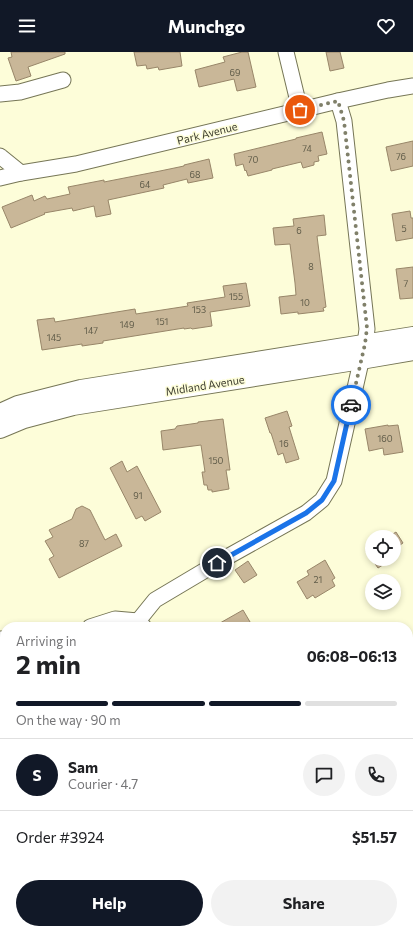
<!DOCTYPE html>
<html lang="en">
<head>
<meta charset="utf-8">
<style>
  :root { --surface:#fff; --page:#f2f2f2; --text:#202124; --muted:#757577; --line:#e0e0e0; --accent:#111827 }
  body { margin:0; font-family:Commissioner,sans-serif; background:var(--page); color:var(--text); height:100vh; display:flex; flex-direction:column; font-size:15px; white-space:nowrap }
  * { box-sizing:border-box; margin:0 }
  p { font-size:13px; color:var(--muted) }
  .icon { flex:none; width:22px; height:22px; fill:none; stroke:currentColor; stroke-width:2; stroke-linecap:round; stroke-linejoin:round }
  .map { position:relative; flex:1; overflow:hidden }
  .panel { position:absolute; left:0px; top:570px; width:413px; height:312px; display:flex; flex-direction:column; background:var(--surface); border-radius:16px 16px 0 0; box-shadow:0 2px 6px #0003 }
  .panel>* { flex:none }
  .controls { position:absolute; left:365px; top:478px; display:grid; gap:8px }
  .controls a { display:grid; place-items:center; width:36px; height:36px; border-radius:50%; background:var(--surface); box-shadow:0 2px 6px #0003; font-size:20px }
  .pin { position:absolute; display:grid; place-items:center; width:34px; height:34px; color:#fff; margin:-17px; border:2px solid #fff; border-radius:50%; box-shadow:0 1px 4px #0007 }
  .courier { position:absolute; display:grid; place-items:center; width:40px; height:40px; margin:-20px; border:3px solid #1a73e8; border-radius:50%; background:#fff; color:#222; box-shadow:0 1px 5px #0007 }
  .headline em { font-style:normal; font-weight:700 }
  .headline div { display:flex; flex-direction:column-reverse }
  .headline { display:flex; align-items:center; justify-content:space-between; height:68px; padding:0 16px }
  h1 { font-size:26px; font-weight:700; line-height:30px }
  .bar { display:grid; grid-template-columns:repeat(4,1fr); gap:6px 4px; align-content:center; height:48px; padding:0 16px }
  .bar i { height:5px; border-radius:3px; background:var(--line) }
  .bar .selected { background:var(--accent) }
  .bar p { grid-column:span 4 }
  .line { display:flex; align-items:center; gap:10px; padding:0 16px; border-top:1px solid var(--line) }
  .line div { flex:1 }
  .round { display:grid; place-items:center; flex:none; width:42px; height:42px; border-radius:21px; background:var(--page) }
  .primary-button { display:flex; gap:8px; margin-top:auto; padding:8px 16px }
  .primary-button a { flex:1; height:46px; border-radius:24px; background:var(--accent); color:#fff; font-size:16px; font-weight:700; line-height:46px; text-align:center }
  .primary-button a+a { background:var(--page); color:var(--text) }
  header { display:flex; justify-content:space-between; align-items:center; height:52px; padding:0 16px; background:var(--accent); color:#fff; font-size:18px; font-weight:700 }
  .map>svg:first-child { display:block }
  .built { fill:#f3f3c7 }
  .building { fill:#c9b798; stroke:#988669 }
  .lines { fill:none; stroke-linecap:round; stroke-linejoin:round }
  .minor-casing { stroke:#767656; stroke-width:17 }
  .tertiary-casing { stroke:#767656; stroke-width:20 }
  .minor { stroke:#fff; stroke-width:15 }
  .tertiary { stroke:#fff; stroke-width:18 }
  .done { stroke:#80806a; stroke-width:4; stroke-dasharray:0 7.2 }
  .route { stroke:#1a73e8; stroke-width:5 }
  .labels { text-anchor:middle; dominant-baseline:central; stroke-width:3; stroke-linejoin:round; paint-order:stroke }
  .number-label { font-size:9px; fill:#605c49 }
  .street-label { font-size:11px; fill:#3d3d2f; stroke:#fdfdd9 }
</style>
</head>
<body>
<header><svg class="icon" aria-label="menu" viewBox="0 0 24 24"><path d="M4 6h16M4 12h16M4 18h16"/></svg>Munchgo<svg class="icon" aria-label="heart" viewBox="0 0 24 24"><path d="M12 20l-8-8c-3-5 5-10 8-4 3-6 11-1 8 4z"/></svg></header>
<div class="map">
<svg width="413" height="882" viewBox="0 0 413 882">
  <rect width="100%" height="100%" fill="#fdfdd9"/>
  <polygon class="built" points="413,745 413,882 179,882 187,877 408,877 408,748"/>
  <g class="building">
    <polygon points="11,0 65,0 65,2 28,15 31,24 16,29 8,6 12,5"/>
    <polygon points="134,0 180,0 182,14 159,18 158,15 147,17 146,13 137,14"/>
    <polygon points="242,0 248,0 256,35 237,39 234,27 199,35 195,18 225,10 223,5"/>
    <polygon points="326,0 340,0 344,16 330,19"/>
    <polygon points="322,80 327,102 318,104 319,109 314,110 314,113 303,116 301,110 272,117 272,118 248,124 246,118 245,119 243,112 236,114 234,102 296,87 296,86"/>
    <polygon points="413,89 413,114 391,119 386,95"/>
    <polygon points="209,107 213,126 188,131 187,127 163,133 164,136 108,148 111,162 96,165 94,154 73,159 72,156 44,161 45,162 11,176 2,155 32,143 34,149 45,144 47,147 70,142 68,135 104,128 104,130 160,119 184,114 184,113"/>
    <polygon points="410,159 411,166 413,166 413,186 396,189 392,162"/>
    <polygon points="324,163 326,183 317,184 326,255 323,256 324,259 298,262 298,260 281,262 279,245 296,243 295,231 290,192 275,193 273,176 294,174 293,167"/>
    <polygon points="413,215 413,246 400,247 396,217"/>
    <polygon points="246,231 250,254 210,260 212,274 192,277 191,276 184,277 184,276 103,289 103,291 82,294 82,292 42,298 37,268 54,266 55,270 135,257 136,262 188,254 187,251 225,245 223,234"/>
    <polygon points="287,359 292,374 289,375 299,407 286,411 283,401 278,403 271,381 270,381 265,366"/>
    <polygon points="223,367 230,418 226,418 229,437 212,440 212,438 208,438 207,433 204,433 202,420 205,420 201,393 163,398 161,379 175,377 177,374 198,371 198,370"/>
    <polygon points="388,373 388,374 398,373 403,400 384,403 383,396 369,399 365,377"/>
    <polygon points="122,409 127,420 137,414 161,460 145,469 142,464 136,467 110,416"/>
    <polygon points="82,454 90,458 105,488 116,482 122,494 59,526 49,507 54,504 45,489 53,485 49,478 72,467 76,457"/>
    <polygon points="396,480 403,491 394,497 394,485 388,485"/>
    <polygon points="372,495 372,507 388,507 389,509 378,516 366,499"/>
    <polygon points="325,508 335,526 332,528 335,534 315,546 313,543 307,547 297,530 309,523 307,519"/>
    <polygon points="248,509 257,523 244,531 235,518"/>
    <polygon points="243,558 253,575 213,575"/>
  </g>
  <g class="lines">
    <defs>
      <g id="minor">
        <polyline points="286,0 300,58"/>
        <polyline points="0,42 20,40 63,28"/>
        <polyline points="0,104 21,121"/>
        <polyline points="0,126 21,121 76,112 338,49 388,38 413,34"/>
        <polyline points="138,569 155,548 229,504 306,461 322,448 334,429 365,292 367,277 344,69 338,49"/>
        <polyline points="90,575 115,567 138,569 144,575"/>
        <polyline points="0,587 5,587"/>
        <polyline points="408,600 413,597"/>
        <polyline points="408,825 413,825"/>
        <polyline points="0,833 5,830"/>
        <polyline points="125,877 129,882"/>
        <polyline points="330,882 336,877"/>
      </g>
      <g id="tertiary">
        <polyline points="0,361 18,353 81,337 413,284"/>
        <polyline points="0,377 24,367 73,354 361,308 413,299"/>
      </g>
    </defs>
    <use href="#minor" class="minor-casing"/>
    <use href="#tertiary" class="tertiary-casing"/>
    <use href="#minor" class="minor"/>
    <use href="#tertiary" class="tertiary"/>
  </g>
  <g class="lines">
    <polyline class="done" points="300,58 338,49 344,69 367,276 365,292 351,353"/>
    <polyline class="route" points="217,511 306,461 322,448 334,429 351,353"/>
  </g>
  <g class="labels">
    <g class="number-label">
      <text x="235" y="20">69</text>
      <text x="307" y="96">74</text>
      <text x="401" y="104">76</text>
      <text x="253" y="107">70</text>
      <text x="195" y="122">68</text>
      <text x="145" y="132">64</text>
      <text x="404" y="176">5</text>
      <text x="299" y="178">6</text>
      <text x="311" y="214">8</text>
      <text x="406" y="231">7</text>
      <text x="236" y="244">155</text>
      <text x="305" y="250">10</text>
      <text x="199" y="257">153</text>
      <text x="162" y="269">151</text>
      <text x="127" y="272">149</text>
      <text x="91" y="278">147</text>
      <text x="54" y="285">145</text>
      <text x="385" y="386">160</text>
      <text x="284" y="391">16</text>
      <text x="216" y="408">150</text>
      <text x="138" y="443">91</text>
      <text x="84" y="491">87</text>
      <text x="318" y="527">21</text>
    </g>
    <g class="street-label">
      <text transform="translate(207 81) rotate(-14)">Park Avenue</text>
      <text transform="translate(205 333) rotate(-9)">Midland Avenue</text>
    </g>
  </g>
</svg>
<div class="controls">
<a><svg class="icon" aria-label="locate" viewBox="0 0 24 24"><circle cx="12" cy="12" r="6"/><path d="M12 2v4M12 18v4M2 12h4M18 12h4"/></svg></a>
<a><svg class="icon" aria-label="layers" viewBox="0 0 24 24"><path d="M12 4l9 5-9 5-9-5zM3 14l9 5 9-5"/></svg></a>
</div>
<div class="pin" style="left:300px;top:58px;background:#ea580c"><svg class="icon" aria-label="bag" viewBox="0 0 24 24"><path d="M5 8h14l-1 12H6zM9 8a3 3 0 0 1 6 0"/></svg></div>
<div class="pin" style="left:217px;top:511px;background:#1f2937"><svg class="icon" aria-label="home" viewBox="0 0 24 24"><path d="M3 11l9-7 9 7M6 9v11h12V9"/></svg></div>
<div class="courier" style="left:351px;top:353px"><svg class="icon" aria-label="car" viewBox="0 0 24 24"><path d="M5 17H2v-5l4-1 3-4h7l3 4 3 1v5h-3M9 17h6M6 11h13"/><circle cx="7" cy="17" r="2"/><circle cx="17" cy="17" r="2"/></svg></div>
<section class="panel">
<div class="headline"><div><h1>2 min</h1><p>Arriving in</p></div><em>06:08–06:13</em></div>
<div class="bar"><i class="selected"></i><i class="selected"></i><i class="selected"></i><i></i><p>On the way · 90 m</p></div>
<div class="line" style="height:72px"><b class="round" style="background:var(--accent);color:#fff">S</b><div><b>Sam</b><p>Courier · 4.7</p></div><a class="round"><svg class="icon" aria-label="chat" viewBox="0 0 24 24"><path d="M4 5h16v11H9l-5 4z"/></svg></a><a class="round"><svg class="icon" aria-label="phone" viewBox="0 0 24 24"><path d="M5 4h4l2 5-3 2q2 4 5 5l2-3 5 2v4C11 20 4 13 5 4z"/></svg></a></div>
<div class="line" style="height:52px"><div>Order #3924</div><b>$51.57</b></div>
<div class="primary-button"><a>Help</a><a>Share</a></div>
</section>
</div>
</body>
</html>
